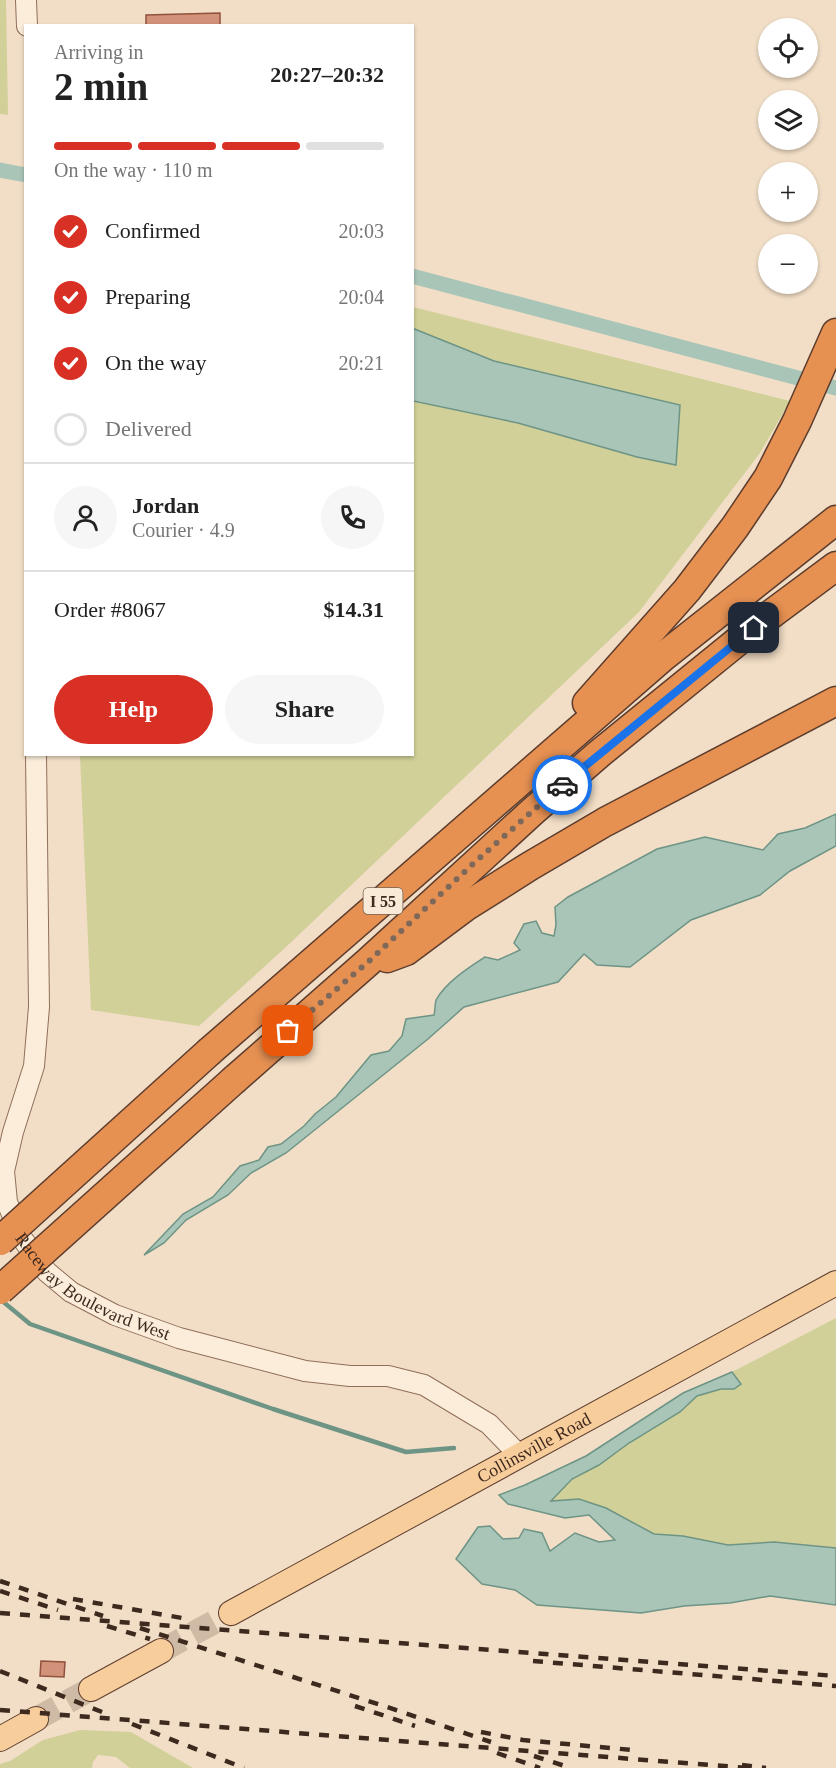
<!DOCTYPE html>
<html lang="en">
<head>
<meta charset="utf-8">
<style>
  :root { --surface:#fff; --page:#f6f6f6; --text:#222; --muted:#767676; --line:#e0e0e0; --accent:#d93025 }
  body { margin:0; font-family:Georgia,serif; background:var(--page); color:var(--text); height:100vh; display:flex; flex-direction:column; font-size:22px; white-space:nowrap }
  * { box-sizing:border-box; margin:0 }
  p { font-size:20px; color:var(--muted) }
  .icon { flex:none; width:33px; height:33px; fill:none; stroke:currentColor; stroke-width:2; stroke-linecap:round; stroke-linejoin:round }
  .map { position:relative; flex:1; overflow:hidden }
  .details { position:absolute; left:24px; top:24px; width:390px; height:732px; display:flex; flex-direction:column; background:var(--surface); border-radius:0px; box-shadow:0 2px 4px #0004 }
  .details>* { flex:none }
  .buttons { position:absolute; left:758px; top:18px; display:grid; gap:12px }
  .buttons a { display:grid; place-items:center; width:60px; height:60px; border-radius:50%; background:var(--surface); box-shadow:0 2px 4px #0004; font-size:30px }
  .pin { position:absolute; display:grid; place-items:center; width:51px; height:51px; color:#fff; margin:-26px; border-radius:12px; box-shadow:0 3px 9px #0006 }
  .courier { position:absolute; display:grid; place-items:center; width:60px; height:60px; margin:-30px; border:4px solid #1a73e8; border-radius:50%; background:#fff; color:#222; box-shadow:0 2px 8px #0007 }
  .summary em { font-style:normal; font-weight:700 }
  .summary div { display:flex; flex-direction:column-reverse }
  .summary { display:flex; align-items:center; justify-content:space-between; height:102px; padding:0 30px }
  h1 { font-size:39px; font-weight:700; line-height:45px }
  .bar { display:grid; grid-template-columns:repeat(4,1fr); gap:9px 6px; align-content:center; height:72px; padding:0 30px }
  .bar i { height:8px; border-radius:4px; background:var(--line) }
  .bar .selected { background:var(--accent) }
  .bar p { grid-column:span 4 }
  .line { display:flex; align-items:center; gap:15px; padding:0 30px; border-top:2px solid var(--line) }
  .line div { flex:1 }
  .round { display:grid; place-items:center; flex:none; width:63px; height:63px; border-radius:32px; background:var(--page) }
  ol { padding:0 30px; list-style:none }
  li { display:flex; align-items:center; gap:18px; height:66px }
  li p { margin-inline-start:auto }
  li .icon { padding:6px; border-radius:50%; background:var(--accent); color:#fff; stroke-width:4 }
  li:last-child { color:var(--muted) }
  li i { width:33px; height:33px; border:3px solid var(--line); border-radius:50% }
  .action { display:flex; gap:12px; margin-top:auto; padding:12px 30px }
  .action a { flex:1; height:69px; border-radius:36px; background:var(--accent); color:#fff; font-size:24px; font-weight:700; line-height:69px; text-align:center }
  .action a+a { background:var(--page); color:var(--text) }
  .map>svg:first-child { display:block }
  .green { fill:#d1d098 }
  .water { fill:#a8c5b8; stroke:#6d9485; stroke-width:1.5 }
  .lines { fill:none; stroke-linecap:round; stroke-linejoin:round }
  .stream { stroke:#6d9485; stroke-width:4.5 }
  .canal { stroke:#a8c5b8; stroke-width:15 }
  .building { fill:#d29179; stroke:#90523e; stroke-width:1.5 }
  .major-tunnel { stroke:#cebaa5; stroke-width:24; stroke-dasharray:24 12; stroke-linecap:butt }
  .minor-casing { stroke:#8f6e5a; stroke-width:22 }
  .major-casing { stroke:#5d3d2e; stroke-width:26 }
  .highway-casing { stroke:#5d3d2e; stroke-width:31 }
  .minor { stroke:#fbedda; stroke-width:20 }
  .major { stroke:#f7cd9c; stroke-width:24 }
  .highway { stroke:#e69052; stroke-width:28 }
  .rail { stroke:#3e291f; stroke-width:4.5; stroke-dasharray:10 10; stroke-linecap:butt }
  .highway-bridge-casing { stroke:#5d3d2e; stroke-width:31; stroke-linecap:butt }
  .highway-bridge { stroke:#e69052; stroke-width:28 }
  .done { stroke:#7d6859; stroke-width:6; stroke-dasharray:0 10.8 }
  .route { stroke:#1a73e8; stroke-width:8 }
  .labels { text-anchor:middle; dominant-baseline:central; stroke-width:5; stroke-linejoin:round; paint-order:stroke }
  .shield { fill:#f8ead6; stroke:#766356; stroke-width:1.5 }
  .shield-label { font-size:16px; font-weight:bold; fill:#3e291f }
  .street-label { font-size:18px; fill:#3e291f; stroke:#f8ead6 }
</style>
</head>
<body>
<div class="map">
<svg width="836" height="1768" viewBox="0 0 836 1768">
  <rect width="100%" height="100%" fill="#f2dec6"/>
  <g class="green">
    <polygon points="0,0 6,0 8,115 0,114"/>
    <polygon points="413,307 790,401 760,453 639,612 286,947 199,1026 91,1010 80,755 412,754"/>
    <polygon points="836,1318 836,1548 774,1542 728,1545 683,1536 654,1534 606,1508 579,1499 550,1501 572,1479 599,1465 629,1443 680,1412 697,1396 721,1389 734,1389 741,1384 732,1372"/>
    <polygon points="80,1730 131,1732 193,1768 130,1768 116,1757 98,1755 93,1762 92,1768 0,1768 0,1764 10,1761 43,1740"/>
  </g>
  <g class="water">
    <polygon points="412,328 494,361 680,405 676,465 637,457 518,423 413,401"/>
    <path d="M836,814V846L790,871L760,895L691,920L630,967L597,965L584,954L558,982L464,1007L428,1039L286,1153L251,1173L228,1195L186,1220L164,1243L144,1255L183,1214L213,1197L240,1166L259,1160L268,1147L281,1144L304,1126L315,1114L336,1097L371,1055L389,1051L402,1036L406,1019L434,1015C435,1011 435,1004 436,1000C446,982 468,968 485,957L498,960L520,950L514,943L524,924L536,921L542,933L554,936L556,925L555,907L568,897L657,849L705,837L763,850L778,834L805,828Z"/>
    <polygon points="732,1372 741,1384 734,1389 721,1389 697,1396 680,1412 629,1443 599,1465 572,1479 551,1501 579,1499 606,1508 654,1534 683,1536 728,1545 774,1542 836,1548 836,1605 770,1596 730,1603 684,1606 641,1613 537,1605 515,1590 482,1584 456,1559 478,1527 490,1526 503,1539 519,1538 524,1529 542,1533 550,1551 575,1533 599,1542 615,1540 589,1515 565,1518 508,1504 499,1495 525,1485 586,1456 683,1393"/>
  </g>
  <g class="lines">
    <polyline class="stream" points="1,1300 30,1324 273,1409 406,1452 454,1448"/>
    <g class="canal">
      <polyline points="0,170 26,175"/>
      <polyline points="412,276 836,388"/>
    </g>
  </g>
  <g class="building">
    <polygon points="220,13 220,26 146,26 146,15"/>
    <polygon points="41,1661 65,1662 64,1677 40,1676"/>
  </g>
  <g class="lines">
    <g class="major-tunnel">
      <polyline points="161,1651 231,1613"/>
      <polyline points="36,1719 91,1689"/>
    </g>
    <defs>
      <g id="minor">
        <polyline points="26,0 27,26"/>
        <path id="s1" d="M36,754L39,1007L34,1066L13,1132L4,1171L7,1202L21,1237L47,1272L71,1292L115,1315L179,1338L305,1371L350,1376H388L424,1385L489,1424L520,1456"/>
      </g>
      <g id="major">
        <path id="s2" d="M231,1613L836,1283"/>
        <polyline points="91,1689 161,1651"/>
        <polyline points="0,1739 36,1719"/>
      </g>
      <g id="highway">
        <polyline points="587,703 687,590 735,527 768,478 797,421 836,333"/>
        <polyline points="387,958 406,951 465,907 530,866 605,822 836,701"/>
        <polyline points="210,1051 664,656 836,520"/>
        <polyline points="235,1079 368,962 533,811 600,753 770,615 836,566"/>
      </g>
    </defs>
    <use href="#minor" class="minor-casing"/>
    <use href="#major" class="major-casing"/>
    <use href="#highway" class="highway-casing"/>
    <use href="#minor" class="minor"/>
    <use href="#major" class="major"/>
    <use href="#highway" class="highway"/>
    <g class="rail">
      <polyline points="0,1581 103,1616"/>
      <polyline points="0,1591 58,1610"/>
      <polyline points="73,1599 188,1619"/>
      <polyline points="0,1613 836,1676"/>
      <polyline points="107,1626 150,1639"/>
      <polyline points="140,1628 387,1707 491,1742"/>
      <polyline points="533,1661 836,1686"/>
      <polyline points="0,1671 107,1714"/>
      <polyline points="355,1706 415,1726"/>
      <polyline points="0,1710 749,1768"/>
      <polyline points="132,1724 244,1768"/>
      <polyline points="481,1732 523,1740 632,1750"/>
      <polyline points="497,1753 540,1768"/>
      <polyline points="534,1756 571,1768"/>
      <polyline points="742,1765 766,1768"/>
    </g>
    <defs>
      <g id="highway-bridge">
        <polyline points="0,1241 210,1051"/>
        <polyline points="0,1290 235,1079"/>
      </g>
    </defs>
    <use href="#highway-bridge" class="highway-bridge-casing"/>
    <use href="#highway-bridge" class="highway-bridge"/>
  </g>
  <g class="lines">
    <polyline class="done" points="288,1031 368,962 474,863 562,785"/>
    <polyline class="route" points="562,785 754,628"/>
  </g>
  <g class="labels">
    <rect class="shield" x="363.5" y="888" width="39" height="26" rx="4.5"/>
    <g class="shield-label">
      <text x="383" y="901">I 55</text>
    </g>
    <g class="street-label">
      <text stroke="none"><textPath href="#s1" startOffset="580">Raceway Boulevard West</textPath></text>
      <text stroke="none"><textPath href="#s2" startOffset="345">Collinsville Road</textPath></text>
    </g>
  </g>
</svg>
<div class="buttons">
<a><svg class="icon" aria-label="locate" viewBox="0 0 24 24"><circle cx="12" cy="12" r="6"/><path d="M12 2v4M12 18v4M2 12h4M18 12h4"/></svg></a>
<a><svg class="icon" aria-label="layers" viewBox="0 0 24 24"><path d="M12 4l9 5-9 5-9-5zM3 14l9 5 9-5"/></svg></a>
<a>+</a>
<a>−</a>
</div>
<div class="pin" style="left:288px;top:1031px;background:#ea580c"><svg class="icon" aria-label="bag" viewBox="0 0 24 24"><path d="M5 8h14l-1 12H6zM9 8a3 3 0 0 1 6 0"/></svg></div>
<div class="pin" style="left:754px;top:628px;background:#1f2937"><svg class="icon" aria-label="home" viewBox="0 0 24 24"><path d="M3 11l9-7 9 7M6 9v11h12V9"/></svg></div>
<div class="courier" style="left:562px;top:785px"><svg class="icon" aria-label="car" viewBox="0 0 24 24"><path d="M5 17H2v-5l4-1 3-4h7l3 4 3 1v5h-3M9 17h6M6 11h13"/><circle cx="7" cy="17" r="2"/><circle cx="17" cy="17" r="2"/></svg></div>
<section class="details">
<div class="summary"><div><h1>2 min</h1><p>Arriving in</p></div><em>20:27–20:32</em></div>
<div class="bar"><i class="selected"></i><i class="selected"></i><i class="selected"></i><i></i><p>On the way · 110 m</p></div>
<ol>
<li><svg class="icon" aria-label="check" viewBox="0 0 24 24"><path d="M5 12l5 5 9-10"/></svg>Confirmed<p>20:03</p></li>
<li><svg class="icon" aria-label="check" viewBox="0 0 24 24"><path d="M5 12l5 5 9-10"/></svg>Preparing<p>20:04</p></li>
<li><svg class="icon" aria-label="check" viewBox="0 0 24 24"><path d="M5 12l5 5 9-10"/></svg>On the way<p>20:21</p></li>
<li><i></i>Delivered</li>
</ol>
<div class="line" style="height:108px"><a class="round"><svg class="icon" aria-label="person" viewBox="0 0 24 24"><circle cx="12" cy="8" r="4"/><path d="M4 21q1-7 8-7t8 7"/></svg></a><div><b>Jordan</b><p>Courier · 4.9</p></div><a class="round"><svg class="icon" aria-label="phone" viewBox="0 0 24 24"><path d="M5 4h4l2 5-3 2q2 4 5 5l2-3 5 2v4C11 20 4 13 5 4z"/></svg></a></div>
<div class="line" style="height:78px"><div>Order #8067</div><b>$14.31</b></div>
<div class="action"><a>Help</a><a>Share</a></div>
</section>
</div>
</body>
</html>
